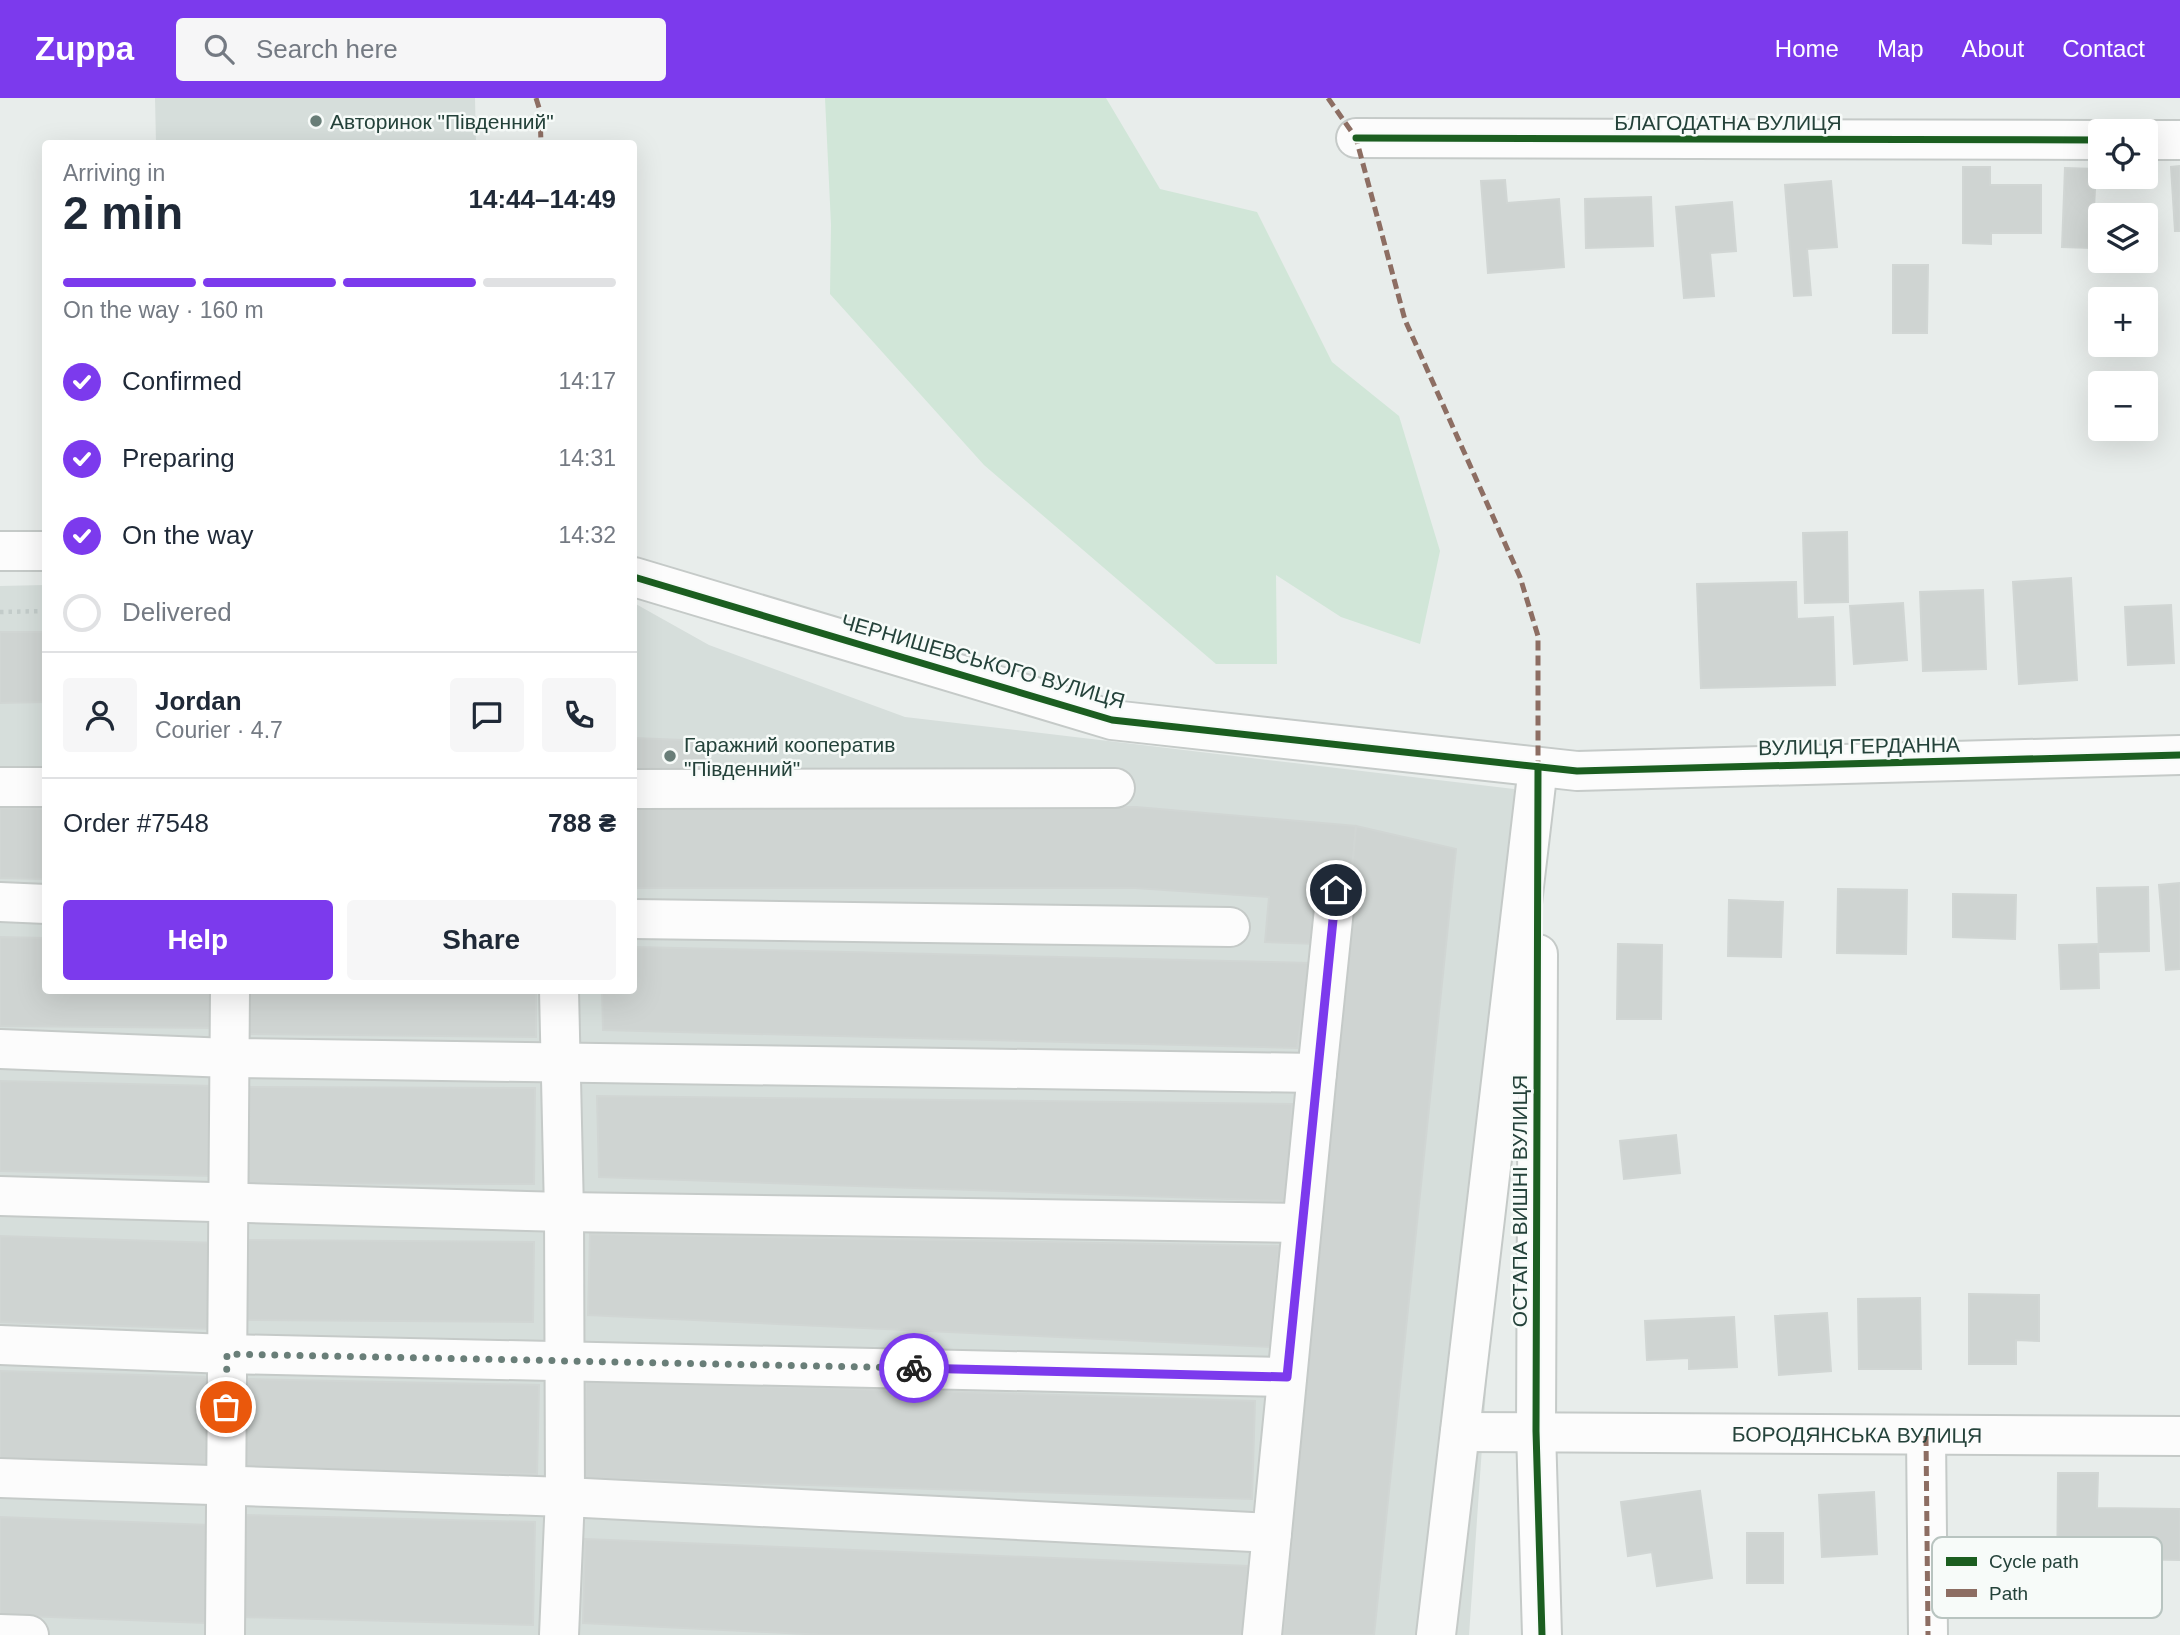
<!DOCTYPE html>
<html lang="en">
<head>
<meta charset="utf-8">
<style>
  :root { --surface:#fff; --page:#f6f6f7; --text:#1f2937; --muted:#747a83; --line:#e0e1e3; --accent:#7c3aed }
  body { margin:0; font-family:Arial,sans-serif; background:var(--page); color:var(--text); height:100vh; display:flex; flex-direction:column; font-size:26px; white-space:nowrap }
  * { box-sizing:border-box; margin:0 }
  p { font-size:23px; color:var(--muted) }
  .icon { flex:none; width:38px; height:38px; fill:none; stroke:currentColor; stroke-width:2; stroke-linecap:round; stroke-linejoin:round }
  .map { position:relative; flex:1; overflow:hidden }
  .drawer { position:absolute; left:42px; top:42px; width:595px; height:854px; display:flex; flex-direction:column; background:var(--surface); border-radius:7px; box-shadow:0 7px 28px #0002 }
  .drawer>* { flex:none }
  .controls { position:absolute; left:2088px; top:21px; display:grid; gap:14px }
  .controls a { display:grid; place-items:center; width:70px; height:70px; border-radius:7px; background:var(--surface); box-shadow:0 7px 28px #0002; font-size:35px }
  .pin { position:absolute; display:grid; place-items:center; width:60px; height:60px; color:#fff; margin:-30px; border:4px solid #fff; border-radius:50%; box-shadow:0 2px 7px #0007 }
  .courier { position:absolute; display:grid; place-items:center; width:70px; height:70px; margin:-35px; border:5px solid #7c3aed; border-radius:50%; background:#fff; color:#222; box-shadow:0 2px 9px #0007 }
  .headline em { font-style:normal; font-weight:600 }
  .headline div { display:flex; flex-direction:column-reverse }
  .headline { display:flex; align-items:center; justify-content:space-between; height:119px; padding:0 21px }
  h1 { font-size:46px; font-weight:600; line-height:52px }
  .bar { display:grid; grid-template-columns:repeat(4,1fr); gap:10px 7px; align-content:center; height:84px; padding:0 21px }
  .bar i { height:9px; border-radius:5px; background:var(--line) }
  .bar .active { background:var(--accent) }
  .bar p { grid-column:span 4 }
  .line { display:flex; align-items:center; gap:18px; padding:0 21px; border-top:2px solid var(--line) }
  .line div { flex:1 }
  .round { display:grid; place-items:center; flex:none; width:74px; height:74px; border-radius:7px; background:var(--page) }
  ol { padding:0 21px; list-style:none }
  li { display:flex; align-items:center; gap:21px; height:77px }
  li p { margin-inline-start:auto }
  li .icon { padding:7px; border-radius:50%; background:var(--accent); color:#fff; stroke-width:4 }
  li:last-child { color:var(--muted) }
  li i { width:38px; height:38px; border:4px solid var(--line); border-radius:50% }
  .primary-button { display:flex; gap:14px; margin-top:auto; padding:14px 21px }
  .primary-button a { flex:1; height:80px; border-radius:7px; background:var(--accent); color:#fff; font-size:28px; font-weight:600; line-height:80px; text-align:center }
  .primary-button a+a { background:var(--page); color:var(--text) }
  header { display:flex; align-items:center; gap:42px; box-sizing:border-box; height:98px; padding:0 35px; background:var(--accent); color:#fff }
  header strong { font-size:33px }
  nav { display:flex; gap:38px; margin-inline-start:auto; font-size:24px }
  .search { width:490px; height:63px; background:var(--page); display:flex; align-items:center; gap:18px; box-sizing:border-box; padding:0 24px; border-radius:7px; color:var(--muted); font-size:26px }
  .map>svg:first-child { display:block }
  .built { fill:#d6dedb }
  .green { fill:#d1e6d8 }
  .building { fill:#cfd4d2; stroke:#d1d6d4; stroke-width:2 }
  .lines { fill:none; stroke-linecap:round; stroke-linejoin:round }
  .minor-casing { stroke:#c5cac8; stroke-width:42 }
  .path { stroke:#c3ccca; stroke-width:4.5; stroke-dasharray:3.5 5; stroke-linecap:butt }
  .minor { stroke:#fcfcfc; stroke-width:38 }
  .quiet { stroke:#8d6e63; stroke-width:5; stroke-dasharray:10 5; stroke-linecap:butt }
  .cycleway-casing { stroke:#f7fbf9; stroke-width:11 }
  .cycleway { stroke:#1b5e20; stroke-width:7 }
  .done { stroke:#697e78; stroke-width:7; stroke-dasharray:0 12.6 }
  .route { stroke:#7c3aed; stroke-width:9 }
  .poi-dot { fill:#697e78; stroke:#f7fbf9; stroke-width:2.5 }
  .labels { text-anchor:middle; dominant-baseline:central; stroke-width:5; stroke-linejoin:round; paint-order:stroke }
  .poi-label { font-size:21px; fill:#24423a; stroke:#f7fbf9; text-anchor:start }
  .street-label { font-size:21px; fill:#24423a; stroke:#f7fbf9 }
  .key { fill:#f7fbf9; stroke:#b8c4c0; stroke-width:2 }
  .key-label { font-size:19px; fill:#24423a }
</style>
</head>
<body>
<header>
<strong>Zuppa</strong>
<div class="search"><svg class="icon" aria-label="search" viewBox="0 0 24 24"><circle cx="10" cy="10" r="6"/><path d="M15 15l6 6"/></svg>Search here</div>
<nav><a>Home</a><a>Map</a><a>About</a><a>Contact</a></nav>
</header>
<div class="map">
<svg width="2180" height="1537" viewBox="0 0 2180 1537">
  <rect width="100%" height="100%" fill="#e8edeb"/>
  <g class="built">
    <polygon points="155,0 475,0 476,45 156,45"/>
    <polygon points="45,487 46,892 634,892 634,505 709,547 905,619 1514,691 1523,759 1469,1537 0,1537 0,488"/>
  </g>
  <polygon class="green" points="825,0 1106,0 1160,91 1257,114 1332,264 1399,318 1440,453 1420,546 1341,519 1276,477 1277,566 1216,566 984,367 830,196 831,127"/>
  <g class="building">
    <polygon points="2180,68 2180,133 2175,133 2171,69"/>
    <polygon points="1963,69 1990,69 1990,87 2041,87 2041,135 1991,135 1991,146 1963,145"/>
    <polygon points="2065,70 2096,71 2092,150 2062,149"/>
    <polygon points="1505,82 1507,105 1559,101 1564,169 1488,175 1481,83"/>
    <polygon points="1831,83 1837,149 1807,151 1811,197 1794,198 1785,87"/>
    <polygon points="1651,99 1653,148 1586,150 1585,101"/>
    <polygon points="1732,104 1736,153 1710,155 1714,198 1684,200 1676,109"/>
    <polygon points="1893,167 1928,167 1927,235 1893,235"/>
    <polygon points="1847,434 1848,504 1805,505 1803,435"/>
    <polygon points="2071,480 2077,582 2019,586 2013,484"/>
    <polygon points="1796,484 1797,521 1833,519 1835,587 1701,590 1697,486"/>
    <polygon points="1983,492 1986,571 1923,573 1920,494"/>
    <polygon points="1903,505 1907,562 1854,566 1850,508"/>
    <polygon points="2171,507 2174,565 2128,567 2125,509"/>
    <polygon points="0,534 46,534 46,604 0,605"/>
    <polygon points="634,640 707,643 705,676 634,674"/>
    <polygon points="1136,709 1356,728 1352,773 1322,770 1316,846 1265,844 1269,799 1135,790 634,790 634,710"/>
    <polygon points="0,710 46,711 46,781 0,780"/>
    <polygon points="1356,728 1456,751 1374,1537 1283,1537"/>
    <polygon points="2180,785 2180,871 2166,872 2159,787"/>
    <polygon points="2148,789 2149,853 2099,854 2097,790"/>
    <polygon points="1838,791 1907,792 1906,856 1837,855"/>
    <polygon points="1953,796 2016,797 2015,841 1953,839"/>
    <polygon points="1729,802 1783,804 1781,859 1728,858"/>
    <polygon points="0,839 46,840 46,892 216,892 216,930 0,928"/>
    <polygon points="1618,846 1662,847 1661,921 1617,921"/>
    <polygon points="2098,846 2099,890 2061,891 2059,847"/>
    <polygon points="634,849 1310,865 1297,950 603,932 602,892 634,892"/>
    <polygon points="245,892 536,892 536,939 245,936"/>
    <polygon points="0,983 214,988 213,1078 0,1073"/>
    <polygon points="245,989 535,990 534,1086 245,1085"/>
    <polygon points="597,998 1292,1006 1288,1103 599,1079"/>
    <polygon points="1676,1037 1680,1075 1624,1081 1620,1043"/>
    <polygon points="590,1136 1279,1148 1270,1249 588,1217"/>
    <polygon points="0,1138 217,1145 214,1231 0,1224"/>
    <polygon points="246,1142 534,1144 533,1224 246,1222"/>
    <polygon points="1969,1196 2039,1197 2039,1243 2016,1242 2016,1266 1969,1266"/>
    <polygon points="1920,1200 1921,1271 1859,1271 1858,1201"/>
    <polygon points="1827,1215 1831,1273 1779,1277 1775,1218"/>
    <polygon points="1734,1219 1737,1269 1689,1271 1689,1260 1647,1262 1645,1223"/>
    <polygon points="0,1273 210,1279 207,1367 0,1361"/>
    <polygon points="245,1281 539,1287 537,1376 243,1370"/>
    <polygon points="586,1283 1255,1303 1252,1401 583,1380"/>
    <polygon points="2058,1375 2098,1375 2097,1410 2180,1411 2180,1462 2125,1461 2125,1498 2057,1497"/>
    <polygon points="1700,1393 1712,1480 1657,1488 1652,1454 1628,1458 1621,1404"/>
    <polygon points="1874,1394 1877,1456 1822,1459 1819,1397"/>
    <polygon points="244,1417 535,1424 533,1527 242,1519"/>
    <polygon points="0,1419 209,1427 205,1525 0,1517"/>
    <rect x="1747" y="1435" width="36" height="50"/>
    <polygon points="585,1441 1248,1468 1244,1537 826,1537 583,1525"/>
  </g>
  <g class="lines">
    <defs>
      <g id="minor">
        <polyline points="1356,40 2100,42"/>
        <polyline points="2146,42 2180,42"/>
        <polyline points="0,453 46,453"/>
        <polyline points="634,479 1112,622 1577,673 2180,657"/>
        <polyline points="0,689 46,689"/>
        <polyline points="634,691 1115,690"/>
        <polyline points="0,804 46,806"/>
        <polyline points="634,821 1230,829"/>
        <polyline points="1538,856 1536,1333 1542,1537"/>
        <polyline points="0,951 229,960 1317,975 1336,792"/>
        <polyline points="0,1098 564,1114 1302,1125"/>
        <polyline points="0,1247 227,1256 1287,1279"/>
        <path id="s1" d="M1460,1334L2180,1338"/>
        <polyline points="1926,1338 1928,1537"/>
        <polyline points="0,1380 565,1399 1272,1435"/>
        <polyline points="0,1536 29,1537"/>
        <polyline points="225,1537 230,892"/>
        <polyline points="559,1537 565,1399 564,1114 559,892"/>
        <polyline points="1262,1537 1317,975"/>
        <polyline points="1436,1537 1538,669"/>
      </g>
    </defs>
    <use href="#minor" class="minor-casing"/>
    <polyline class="path" points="0,514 46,513"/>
    <use href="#minor" class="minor"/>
    <g class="quiet">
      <polyline points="536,0 540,13 541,46"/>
      <polyline points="1328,0 1356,40 1405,222 1520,479 1538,538 1538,669"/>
      <polyline points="1926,1338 1928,1537"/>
    </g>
    <defs>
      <g id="cycleway">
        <polyline points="1356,40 2100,42"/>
        <polyline points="634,479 1112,622 1577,673 2180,657"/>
        <polyline points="1538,669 1536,1333 1542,1537"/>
      </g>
    </defs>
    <use href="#cycleway" class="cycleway-casing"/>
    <use href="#cycleway" class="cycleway"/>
  </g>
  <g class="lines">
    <polyline class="done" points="226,1309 227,1256 914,1270"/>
    <polyline class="route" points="914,1270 1287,1279 1336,792"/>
  </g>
  <g class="poi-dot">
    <circle cx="316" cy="23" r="7"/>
    <circle cx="670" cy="658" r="7"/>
  </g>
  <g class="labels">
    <g class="poi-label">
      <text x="330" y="23">Авторинок "Південний"</text>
      <text x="684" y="646">Гаражний кооператив<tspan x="684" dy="24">"Південний"</tspan></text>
    </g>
    <g class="street-label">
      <text x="1728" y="24">БЛАГОДАТНА ВУЛИЦЯ</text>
      <text transform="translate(983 563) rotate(16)">ЧЕРНИШЕВСЬКОГО ВУЛИЦЯ</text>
      <text transform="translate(1859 648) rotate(-1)">ВУЛИЦЯ ГЕРДАННА</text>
      <text transform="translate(1519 1103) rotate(-90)">ОСТАПА ВИШНІ ВУЛИЦЯ</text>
      <text stroke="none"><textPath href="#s1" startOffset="397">БОРОДЯНСЬКА ВУЛИЦЯ</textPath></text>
    </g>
  </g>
  <rect x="1932" y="1439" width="230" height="81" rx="10" class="key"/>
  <rect x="1946" y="1459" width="31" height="9" fill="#1b5e20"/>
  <rect x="1946" y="1491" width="31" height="8" fill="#8d6e63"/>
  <g class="key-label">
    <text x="1989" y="1470">Cycle path</text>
    <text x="1989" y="1502">Path</text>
  </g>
</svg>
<div class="controls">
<a><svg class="icon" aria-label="locate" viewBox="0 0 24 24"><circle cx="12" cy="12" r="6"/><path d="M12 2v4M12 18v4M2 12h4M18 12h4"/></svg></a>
<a><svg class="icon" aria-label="layers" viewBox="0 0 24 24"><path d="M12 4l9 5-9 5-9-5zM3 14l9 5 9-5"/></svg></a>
<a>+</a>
<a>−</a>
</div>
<div class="pin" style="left:226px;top:1309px;background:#ea580c"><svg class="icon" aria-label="bag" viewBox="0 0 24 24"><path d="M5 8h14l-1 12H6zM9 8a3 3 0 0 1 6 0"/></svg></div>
<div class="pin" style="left:1336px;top:792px;background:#1f2937"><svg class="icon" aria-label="home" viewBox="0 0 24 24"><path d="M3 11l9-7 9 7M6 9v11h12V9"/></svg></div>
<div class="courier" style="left:914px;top:1270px"><svg class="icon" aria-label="bike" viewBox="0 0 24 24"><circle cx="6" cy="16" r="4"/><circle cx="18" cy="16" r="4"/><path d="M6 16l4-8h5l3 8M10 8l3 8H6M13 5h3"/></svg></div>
<section class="drawer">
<div class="headline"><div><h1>2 min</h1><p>Arriving in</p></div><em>14:44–14:49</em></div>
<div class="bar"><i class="active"></i><i class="active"></i><i class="active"></i><i></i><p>On the way · 160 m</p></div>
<ol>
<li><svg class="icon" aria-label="check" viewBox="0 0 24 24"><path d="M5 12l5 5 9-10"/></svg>Confirmed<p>14:17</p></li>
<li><svg class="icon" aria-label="check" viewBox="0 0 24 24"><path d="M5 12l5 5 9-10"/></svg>Preparing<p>14:31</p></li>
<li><svg class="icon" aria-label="check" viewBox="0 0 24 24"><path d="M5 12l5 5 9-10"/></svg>On the way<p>14:32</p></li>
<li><i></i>Delivered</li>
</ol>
<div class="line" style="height:126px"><a class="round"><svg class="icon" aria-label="person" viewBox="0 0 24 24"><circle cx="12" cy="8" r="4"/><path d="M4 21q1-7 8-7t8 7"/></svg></a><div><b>Jordan</b><p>Courier · 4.7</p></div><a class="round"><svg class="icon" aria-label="chat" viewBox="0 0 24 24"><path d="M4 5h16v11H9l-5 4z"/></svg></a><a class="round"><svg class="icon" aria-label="phone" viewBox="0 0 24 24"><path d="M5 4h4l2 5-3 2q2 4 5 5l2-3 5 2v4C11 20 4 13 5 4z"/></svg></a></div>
<div class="line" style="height:91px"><div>Order #7548</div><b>788 ₴</b></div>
<div class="primary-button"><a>Help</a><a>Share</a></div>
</section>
</div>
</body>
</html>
